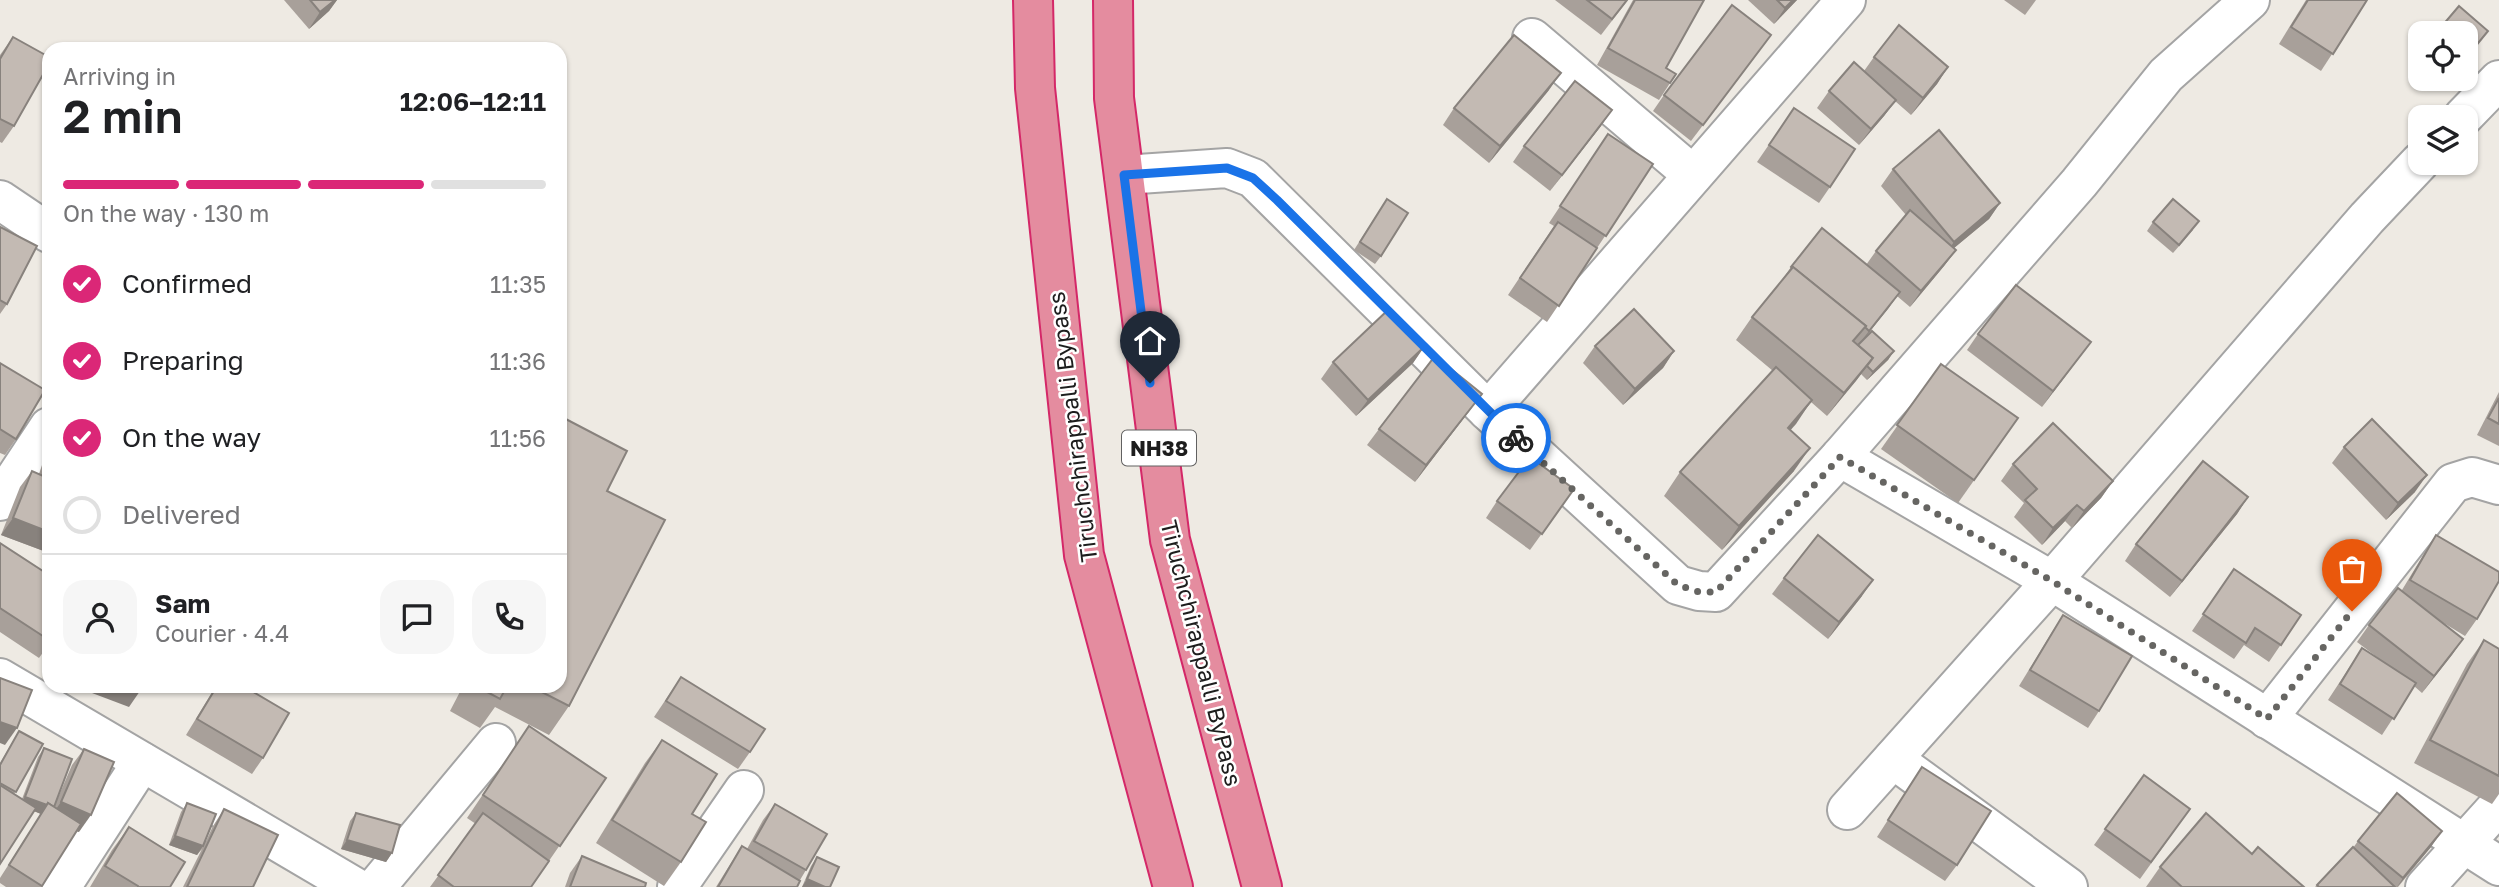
<!DOCTYPE html>
<html lang="en">
<head>
<meta charset="utf-8">
<style>
  :root { --surface:#fff; --page:#f6f6f6; --text:#202124; --muted:#757577; --line:#e0e0e0; --accent:#db2777 }
  body { margin:0; font-family:"Golos Text",sans-serif; background:var(--page); color:var(--text); height:100vh; display:flex; flex-direction:column; font-size:26px; white-space:nowrap }
  * { box-sizing:border-box; margin:0 }
  p { font-size:23px; color:var(--muted) }
  .icon { flex:none; width:38px; height:38px; fill:none; stroke:currentColor; stroke-width:2; stroke-linecap:round; stroke-linejoin:round }
  .map { position:relative; flex:1; overflow:hidden }
  .panel { position:absolute; left:42px; top:42px; width:525px; height:651px; display:flex; flex-direction:column; background:var(--surface); border-radius:21px; box-shadow:0 2px 5px #0004 }
  .panel>* { flex:none }
  .controls { position:absolute; left:2408px; top:21px; display:grid; gap:14px }
  .controls a { display:grid; place-items:center; width:70px; height:70px; border-radius:14px; background:var(--surface); box-shadow:0 2px 5px #0004; font-size:35px }
  .pin { position:absolute; display:grid; place-items:center; width:60px; height:60px; color:#fff; margin:-72px -30px; border-radius:50% 50% 50% 0; rotate:-45deg; box-shadow:0 0 7px #0007 }
  .pin .icon { rotate:45deg }
  .courier { position:absolute; display:grid; place-items:center; width:70px; height:70px; margin:-35px; border:5px solid #1a73e8; border-radius:50%; background:#fff; color:#222; box-shadow:0 2px 9px #0007 }
  .head em { font-style:normal; font-weight:600 }
  .head div { display:flex; flex-direction:column-reverse }
  .head { display:flex; align-items:center; justify-content:space-between; height:119px; padding:0 21px }
  h1 { font-size:46px; font-weight:600; line-height:52px }
  .bar { display:grid; grid-template-columns:repeat(4,1fr); gap:10px 7px; align-content:center; height:84px; padding:0 21px }
  .bar i { height:9px; border-radius:5px; background:var(--line) }
  .bar .current { background:var(--accent) }
  .bar p { grid-column:span 4 }
  .line { display:flex; align-items:center; gap:18px; padding:0 21px; border-top:2px solid var(--line) }
  .line div { flex:1 }
  .round { display:grid; place-items:center; flex:none; width:74px; height:74px; border-radius:21px; background:var(--page) }
  ol { padding:0 21px; list-style:none }
  li { display:flex; align-items:center; gap:21px; height:77px }
  li p { margin-inline-start:auto }
  li .icon { padding:7px; border-radius:50%; background:var(--accent); color:#fff; stroke-width:4 }
  li:last-child { color:var(--muted) }
  li i { width:38px; height:38px; border:4px solid var(--line); border-radius:50% }
  .map>svg:first-child { display:block }
  .lines { fill:none; stroke-linecap:round; stroke-linejoin:round }
  .minor-casing { stroke:#a4a4a4; stroke-width:42 }
  .highway-casing { stroke:#d42868; stroke-width:42 }
  .minor { stroke:#fff; stroke-width:38 }
  .highway { stroke:#e48c9f; stroke-width:38 }
  .wall { fill:#a8a09a }
  .shaded-wall { fill:#88827d }
  .building { fill:#c3bab3; stroke:#88827d; stroke-width:2 }
  .done { stroke:#666562; stroke-width:7; stroke-dasharray:0 12.6 }
  .route { stroke:#1a73e8; stroke-width:9 }
  .labels { text-anchor:middle; dominant-baseline:central; stroke-width:5; stroke-linejoin:round; paint-order:stroke }
  .shield { fill:#fff; stroke:#616161; stroke-width:2 }
  .shield-label { font-size:21px; font-weight:bold; fill:#1d1d1d }
  .street-label { font-size:23px; fill:#1d1d1d; stroke:#fff }
</style>
</head>
<body>
<div class="map">
<svg width="2499" height="887" viewBox="0 0 2499 887">
  <rect width="100%" height="100%" fill="#eeeae3"/>
  <g class="lines">
    <defs>
      <g id="minor">
        <polyline points="1532,38 1693,175"/>
        <polyline points="2463,117 2499,80"/>
        <polyline points="1124,175 1227,168 1253,178 1488,411 1678,585 1699,591 1716,592 1840,457 2079,183 2166,75 2250,0"/>
        <polyline points="0,200 49,233"/>
        <polyline points="1488,411 1846,0"/>
        <polyline points="1840,457 2052,581 2499,866"/>
        <polyline points="0,501 49,427"/>
        <polyline points="0,678 355,887"/>
        <polyline points="2267,719 2453,483 2472,477 2499,485"/>
        <polyline points="1893,759 2068,887"/>
        <polyline points="1847,810 2052,581 2367,218 2420,162"/>
        <polyline points="61,887 142,762"/>
        <polyline points="376,887 496,743"/>
        <polyline points="677,887 744,790"/>
        <polyline points="2425,887 2499,805"/>
      </g>
      <g id="highway">
        <polyline points="1033,0 1035,88 1084,555 1173,887"/>
        <polyline points="1113,0 1114,98 1170,540 1262,887"/>
      </g>
    </defs>
    <use href="#minor" class="minor-casing"/>
    <use href="#highway" class="highway-casing"/>
    <use href="#minor" class="minor"/>
    <use href="#highway" class="highway"/>
  </g>
  <g class="wall">
    <polygon points="284,0 337,0 329,11 309,29"/>
    <polygon points="1555,0 1628,0 1601,35"/>
    <polygon points="1633,0 1704,0 1666,68 1670,83 1659,100 1597,65"/>
    <polygon points="1748,0 1797,0 1774,24"/>
    <polygon points="2004,0 2036,0 2025,15"/>
    <polygon points="2306,0 2367,0 2321,71 2279,44"/>
    <polygon points="1771,35 1691,141 1653,111 1664,95"/>
    <polygon points="13,37 14,126 2,143 0,142 0,55"/>
    <polygon points="1874,57 1948,67 1937,84 1911,115 1895,101 1884,116 1859,145 1817,108 1829,91 1864,71"/>
    <polygon points="1549,90 1489,163 1443,125 1454,108"/>
    <polygon points="1794,108 1830,187 1819,203 1757,162"/>
    <polygon points="1601,126 1550,191 1513,162 1524,146"/>
    <polygon points="1608,134 1653,164 1597,248 1547,322 1508,295 1554,226 1549,223"/>
    <polygon points="1893,169 2000,203 1989,219 1954,248 1956,250 1944,266 1910,307 1897,296 1864,339 1894,351 1888,360 1867,380 1861,374 1827,416 1811,402 1790,430 1794,471 1722,550 1664,496 1680,472 1773,371 1736,340 1752,317 1782,280 1791,267 1866,265 1876,251 1906,215 1881,186"/>
    <polygon points="1381,208 1381,256 1375,264 1354,250"/>
    <polygon points="2153,222 2193,230 2173,253 2147,231"/>
    <polygon points="0,227 7,304 0,314"/>
    <polygon points="1978,334 2091,342 2042,407 1967,350"/>
    <polygon points="1595,346 1674,351 1663,368 1623,405 1583,363"/>
    <polygon points="1424,347 1413,363 1356,416 1321,379 1333,362"/>
    <polygon points="0,363 16,439 5,455 0,453"/>
    <polygon points="1941,364 2018,418 1958,503 1881,449"/>
    <polygon points="2499,392 2499,446 2477,435"/>
    <polygon points="1482,394 1415,482 1367,445 1379,429"/>
    <polygon points="2344,447 2415,492 2386,520 2332,463"/>
    <polygon points="49,454 49,553 1,535 20,487 32,471 39,474 43,462"/>
    <polygon points="2013,464 2113,481 2101,498 2072,528 2065,521 2042,545 2014,517 2024,503 2001,481"/>
    <polygon points="1574,489 1530,550 1486,518 1497,501"/>
    <polygon points="607,491 569,706 549,735 495,707 480,728 450,711 463,686 560,686"/>
    <polygon points="2248,497 2237,514 2170,597 2125,561 2136,544"/>
    <polygon points="2436,535 2477,619 2465,636 2442,622 2463,639 2422,693 2414,686 2382,735 2328,700 2362,648 2382,661 2357,642 2369,625 2402,590 2425,552"/>
    <polygon points="0,543 49,575 49,644 39,658 0,632"/>
    <polygon points="2234,569 2301,615 2269,662 2244,645 2234,659 2192,631"/>
    <polygon points="1784,578 1862,596 1828,639 1772,594"/>
    <polygon points="2063,615 2099,711 2088,728 2019,686 2052,632"/>
    <polygon points="2484,640 2499,649 2499,794 2492,804 2414,763 2467,664"/>
    <polygon points="681,677 750,752 738,769 654,717"/>
    <polygon points="216,686 243,686 263,758 252,774 186,735"/>
    <polygon points="529,726 606,778 531,887 430,887 476,824 467,818"/>
    <polygon points="19,731 43,744 14,794 22,799 38,757 44,748 54,807 72,765 84,749 79,832 76,831 41,887 6,887 0,883 0,878 41,814 34,811 0,864 0,763"/>
    <polygon points="662,740 692,814 681,862 664,886 596,843 645,763"/>
    <polygon points="1922,767 1957,865 1945,881 1877,837"/>
    <polygon points="2144,775 2190,809 2140,879 2094,845"/>
    <polygon points="187,803 206,841 213,826 224,809 253,887 183,887 202,849 197,855 169,845 181,812"/>
    <polygon points="775,804 806,870 800,880 797,887 716,887 731,863 742,846 747,849 763,820"/>
    <polygon points="356,813 392,853 386,862 341,849 350,821"/>
    <polygon points="129,827 170,887 90,887 112,850"/>
    <polygon points="2358,841 2431,847 2398,887 2315,887 2353,848"/>
    <polygon points="2252,854 2304,887 2146,887 2160,867"/>
    <polygon points="582,856 645,887 565,887 570,873"/>
    <polygon points="817,857 830,887 802,887 811,866"/>
  </g>
  <g class="shaded-wall">
    <polygon points="335,0 337,0 329,11 309,29 320,12"/>
    <polygon points="1793,0 1797,0 1774,24 1785,8"/>
    <polygon points="1948,67 1937,84 1911,115 1923,98"/>
    <polygon points="1561,73 1549,90 1489,163 1500,146"/>
    <polygon points="1896,100 1884,116 1859,145 1871,129"/>
    <polygon points="1612,110 1601,126 1550,191 1562,175"/>
    <polygon points="2000,203 1989,219 1942,258 1954,242"/>
    <polygon points="1956,250 1944,266 1910,307 1921,291"/>
    <polygon points="1900,292 1888,309 1857,347 1869,331"/>
    <polygon points="2091,342 2079,358 2042,407 2053,391"/>
    <polygon points="1424,347 1413,363 1356,416 1368,400"/>
    <polygon points="1674,351 1663,368 1623,405 1635,389"/>
    <polygon points="1894,351 1888,360 1867,380 1873,372"/>
    <polygon points="1873,358 1856,381 1827,416 1844,393"/>
    <polygon points="1482,394 1470,410 1415,482 1426,465"/>
    <polygon points="1812,400 1796,424 1772,451 1788,428"/>
    <polygon points="1810,448 1794,471 1722,550 1739,526"/>
    <polygon points="2427,475 2415,492 2386,520 2398,503"/>
    <polygon points="2113,481 2101,498 2072,528 2084,511"/>
    <polygon points="2248,497 2237,514 2170,597 2182,581"/>
    <polygon points="2077,505 2065,521 2042,545 2053,528"/>
    <polygon points="13,518 49,532 49,553 1,535"/>
    <polygon points="1873,580 1862,596 1828,639 1839,622"/>
    <polygon points="2463,639 2452,655 2422,693 2434,676"/>
    <polygon points="98,686 128,686 140,691 129,707 92,693"/>
    <polygon points="0,722 17,728 5,745 0,743"/>
    <polygon points="25,797 47,805 41,814 19,805"/>
    <polygon points="61,802 91,815 79,832 49,819"/>
    <polygon points="2442,831 2431,847 2397,887 2403,878"/>
    <polygon points="175,836 203,846 197,855 169,845"/>
    <polygon points="347,840 392,853 386,862 341,849"/>
    <polygon points="807,879 825,887 802,887"/>
  </g>
  <g class="building">
    <polygon points="310,0 335,0 320,12"/>
    <polygon points="1587,0 1627,0 1612,19"/>
    <polygon points="1635,0 1704,0 1666,68 1676,74 1670,83 1608,48"/>
    <polygon points="1777,0 1793,0 1785,8"/>
    <polygon points="2308,0 2367,0 2333,54 2291,27"/>
    <polygon points="1732,5 1771,35 1703,125 1664,95"/>
    <polygon points="2459,6 2488,31 2466,58 2466,33 2436,33"/>
    <polygon points="1899,25 1948,67 1923,98 1874,57"/>
    <polygon points="1514,35 1561,73 1500,146 1454,108"/>
    <polygon points="13,37 49,57 49,64 14,126 0,119 0,59"/>
    <polygon points="1854,62 1896,100 1871,129 1829,91"/>
    <polygon points="1575,81 1612,110 1562,175 1524,146"/>
    <polygon points="1794,108 1855,149 1830,187 1769,145"/>
    <polygon points="1939,130 2000,203 1954,242 1893,169"/>
    <polygon points="1608,134 1653,164 1606,236 1560,206"/>
    <polygon points="1387,199 1408,213 1381,256 1360,242"/>
    <polygon points="2173,199 2199,221 2179,245 2153,222"/>
    <polygon points="1910,210 1956,250 1921,291 1876,251"/>
    <polygon points="1558,222 1597,248 1559,306 1520,278"/>
    <polygon points="0,227 37,246 7,304 0,300"/>
    <polygon points="1822,228 1900,292 1869,331 1865,327 1866,326 1793,267 1792,268 1791,267"/>
    <polygon points="1793,267 1866,326 1853,341 1873,358 1844,393 1752,317"/>
    <polygon points="2016,285 2091,342 2053,391 1978,334"/>
    <polygon points="1389,309 1424,347 1368,400 1333,362"/>
    <polygon points="1634,309 1674,351 1635,389 1595,346"/>
    <polygon points="1872,331 1894,351 1873,372 1867,366 1873,358 1858,345"/>
    <polygon points="1435,356 1482,394 1426,465 1379,429"/>
    <polygon points="0,363 45,390 16,439 0,429"/>
    <polygon points="1941,364 2018,418 1974,480 1897,425"/>
    <polygon points="1776,367 1812,400 1788,428 1810,448 1739,526 1680,472"/>
    <polygon points="2499,398 2499,424 2488,418"/>
    <polygon points="560,416 627,451 607,491 665,520 569,706 530,686 560,686"/>
    <polygon points="2372,419 2427,475 2398,503 2344,447"/>
    <polygon points="2053,423 2113,481 2084,511 2077,505 2053,528 2025,500 2037,489 2013,464"/>
    <polygon points="1530,457 1574,489 1542,534 1497,501"/>
    <polygon points="49,460 49,532 13,518 32,471 43,476"/>
    <polygon points="2203,461 2248,497 2182,581 2136,544"/>
    <polygon points="1818,535 1873,580 1839,622 1784,578"/>
    <polygon points="2436,535 2499,572 2499,581 2477,619 2410,580"/>
    <polygon points="0,543 49,575 49,640 0,608"/>
    <polygon points="2234,569 2301,615 2281,645 2255,628 2246,643 2203,614"/>
    <polygon points="2398,588 2463,639 2434,676 2369,625"/>
    <polygon points="2063,615 2132,656 2099,711 2030,670"/>
    <polygon points="2484,640 2499,649 2499,776 2430,740"/>
    <polygon points="2362,648 2416,683 2394,719 2340,684"/>
    <polygon points="681,677 765,729 750,752 666,701"/>
    <polygon points="0,678 32,690 17,728 0,722"/>
    <polygon points="128,686 142,686 140,691"/>
    <polygon points="217,686 243,686 289,713 263,758 197,719"/>
    <polygon points="476,686 507,686 500,699"/>
    <polygon points="529,726 606,778 560,846 483,795"/>
    <polygon points="19,731 43,744 16,792 0,783 0,765"/>
    <polygon points="662,740 717,774 692,814 706,822 681,862 612,820"/>
    <polygon points="44,748 72,759 54,807 48,803 47,805 25,797"/>
    <polygon points="84,749 114,762 91,815 61,802"/>
    <polygon points="1922,767 1991,811 1957,865 1888,820"/>
    <polygon points="2144,775 2190,809 2151,862 2105,829"/>
    <polygon points="0,785 36,808 0,864"/>
    <polygon points="2397,793 2442,831 2403,878 2358,841"/>
    <polygon points="48,803 81,824 42,886 9,865"/>
    <polygon points="187,803 216,814 203,846 175,836"/>
    <polygon points="775,804 827,834 806,870 754,841"/>
    <polygon points="224,809 278,835 253,887 187,887"/>
    <polygon points="356,813 400,825 392,853 347,840"/>
    <polygon points="483,813 549,861 531,887 454,887 438,875"/>
    <polygon points="2206,813 2252,854 2258,847 2304,887 2182,887 2160,867"/>
    <polygon points="129,827 185,862 170,887 138,887 138,886 105,866"/>
    <polygon points="742,846 800,881 797,887 718,887"/>
    <polygon points="2353,847 2395,887 2319,887 2317,885"/>
    <polygon points="582,856 646,883 645,887 570,887"/>
    <polygon points="817,857 839,867 830,887 825,887 807,879"/>
  </g>
  <g class="lines">
    <polyline class="done" points="1516,438 1678,585 1699,592 1716,592 1840,457 2052,581 2267,719 2352,611"/>
    <polyline class="route" points="1150,383 1124,175 1227,168 1253,178 1277,200 1516,438"/>
  </g>
  <g class="labels">
    <rect class="shield" x="1122" y="430.5" width="74" height="35" rx="5"/>
    <g class="shield-label">
      <text x="1159" y="448">NH38</text>
    </g>
    <g class="street-label">
      <text transform="translate(1072 427) rotate(-97)">Tiruchchirappalli Bypass</text>
      <text transform="translate(1202 653) rotate(76)">Tiruchchirappalli ByPass</text>
    </g>
  </g>
</svg>
<div class="controls">
<a><svg class="icon" aria-label="locate" viewBox="0 0 24 24"><circle cx="12" cy="12" r="6"/><path d="M12 2v4M12 18v4M2 12h4M18 12h4"/></svg></a>
<a><svg class="icon" aria-label="layers" viewBox="0 0 24 24"><path d="M12 4l9 5-9 5-9-5zM3 14l9 5 9-5"/></svg></a>
</div>
<div class="pin" style="left:2352px;top:611px;background:#ea580c"><svg class="icon" aria-label="bag" viewBox="0 0 24 24"><path d="M5 8h14l-1 12H6zM9 8a3 3 0 0 1 6 0"/></svg></div>
<div class="pin" style="left:1150px;top:383px;background:#1f2937"><svg class="icon" aria-label="home" viewBox="0 0 24 24"><path d="M3 11l9-7 9 7M6 9v11h12V9"/></svg></div>
<div class="courier" style="left:1516px;top:438px"><svg class="icon" aria-label="bike" viewBox="0 0 24 24"><circle cx="6" cy="16" r="4"/><circle cx="18" cy="16" r="4"/><path d="M6 16l4-8h5l3 8M10 8l3 8H6M13 5h3"/></svg></div>
<section class="panel">
<div class="head"><div><h1>2 min</h1><p>Arriving in</p></div><em>12:06–12:11</em></div>
<div class="bar"><i class="current"></i><i class="current"></i><i class="current"></i><i></i><p>On the way · 130 m</p></div>
<ol>
<li><svg class="icon" aria-label="check" viewBox="0 0 24 24"><path d="M5 12l5 5 9-10"/></svg>Confirmed<p>11:35</p></li>
<li><svg class="icon" aria-label="check" viewBox="0 0 24 24"><path d="M5 12l5 5 9-10"/></svg>Preparing<p>11:36</p></li>
<li><svg class="icon" aria-label="check" viewBox="0 0 24 24"><path d="M5 12l5 5 9-10"/></svg>On the way<p>11:56</p></li>
<li><i></i>Delivered</li>
</ol>
<div class="line" style="height:126px"><a class="round"><svg class="icon" aria-label="person" viewBox="0 0 24 24"><circle cx="12" cy="8" r="4"/><path d="M4 21q1-7 8-7t8 7"/></svg></a><div><b>Sam</b><p>Courier · 4.4</p></div><a class="round"><svg class="icon" aria-label="chat" viewBox="0 0 24 24"><path d="M4 5h16v11H9l-5 4z"/></svg></a><a class="round"><svg class="icon" aria-label="phone" viewBox="0 0 24 24"><path d="M5 4h4l2 5-3 2q2 4 5 5l2-3 5 2v4C11 20 4 13 5 4z"/></svg></a></div>
</section>
</div>
</body>
</html>
